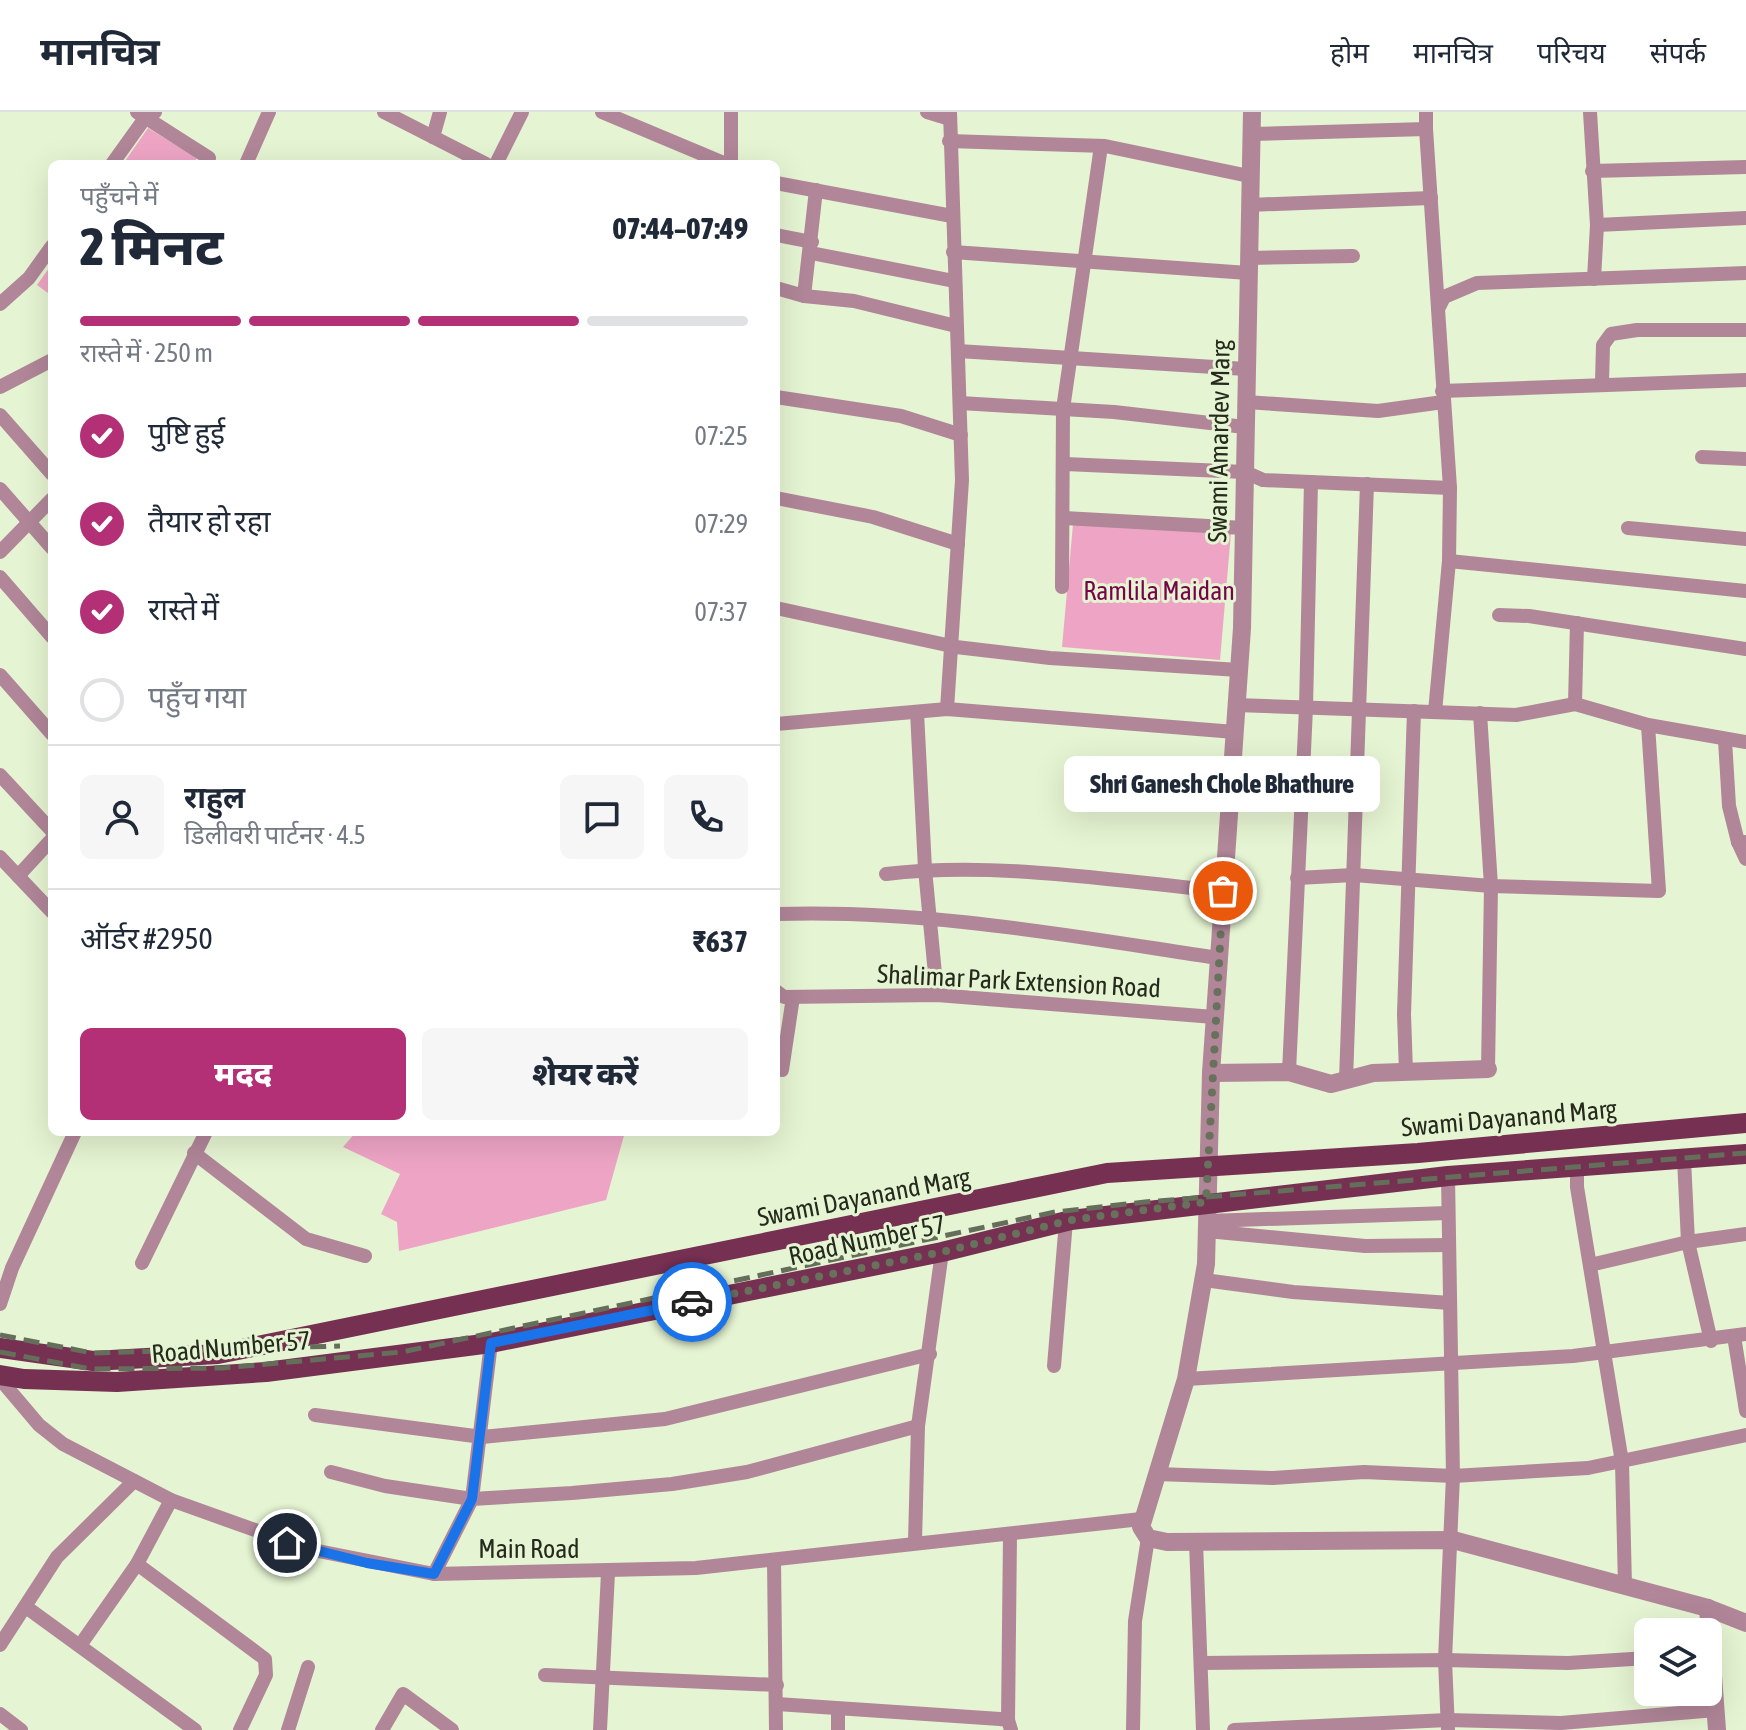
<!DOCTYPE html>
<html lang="hi">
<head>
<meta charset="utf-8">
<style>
  :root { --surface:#fff; --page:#f6f6f7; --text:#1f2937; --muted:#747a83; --line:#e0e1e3; --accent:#b33077 }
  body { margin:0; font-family:"Asap Condensed","Noto Sans Devanagari",sans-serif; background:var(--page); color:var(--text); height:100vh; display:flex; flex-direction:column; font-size:30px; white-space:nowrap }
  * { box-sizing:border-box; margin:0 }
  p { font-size:26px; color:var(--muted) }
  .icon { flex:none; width:44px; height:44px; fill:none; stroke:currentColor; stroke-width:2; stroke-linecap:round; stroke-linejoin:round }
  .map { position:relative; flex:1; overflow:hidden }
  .panel { position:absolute; left:48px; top:48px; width:732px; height:976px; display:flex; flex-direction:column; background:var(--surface); border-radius:12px; box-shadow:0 8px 32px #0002 }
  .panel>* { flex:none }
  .buttons { position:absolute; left:1634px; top:1506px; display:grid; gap:16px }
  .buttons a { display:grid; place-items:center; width:88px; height:88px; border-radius:12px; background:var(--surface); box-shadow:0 8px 32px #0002; font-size:40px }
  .pin { position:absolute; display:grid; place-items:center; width:68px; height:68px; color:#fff; margin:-34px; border:4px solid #fff; border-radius:50%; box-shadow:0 2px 8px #0007 }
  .courier { position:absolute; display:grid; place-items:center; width:80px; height:80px; margin:-40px; border:6px solid #1a73e8; border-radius:50%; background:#fff; color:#222; box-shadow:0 2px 10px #0007 }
  .bubble { position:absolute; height:56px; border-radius:12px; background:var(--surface); box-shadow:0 8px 32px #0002; font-size:26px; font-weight:800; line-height:56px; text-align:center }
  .summary em { font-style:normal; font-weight:800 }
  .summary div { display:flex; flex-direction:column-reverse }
  .summary { display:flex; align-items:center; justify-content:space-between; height:136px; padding:0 32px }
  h1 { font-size:52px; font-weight:800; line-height:60px }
  .bar { display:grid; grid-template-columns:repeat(4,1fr); gap:12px 8px; align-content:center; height:96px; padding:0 32px }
  .bar i { height:10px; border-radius:6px; background:var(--line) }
  .bar .active { background:var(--accent) }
  .bar p { grid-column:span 4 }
  .line { display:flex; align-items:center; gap:20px; padding:0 32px; border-top:2px solid var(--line) }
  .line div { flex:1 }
  .round { display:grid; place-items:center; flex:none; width:84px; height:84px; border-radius:12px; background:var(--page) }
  ol { padding:0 32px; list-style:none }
  li { display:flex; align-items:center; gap:24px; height:88px }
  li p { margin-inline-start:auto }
  li .icon { padding:8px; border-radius:50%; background:var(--accent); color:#fff; stroke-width:4 }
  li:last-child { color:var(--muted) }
  li i { width:44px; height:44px; border:4px solid var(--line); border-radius:50% }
  .cta { display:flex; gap:16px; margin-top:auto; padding:16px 32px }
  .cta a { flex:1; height:92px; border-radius:12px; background:var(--accent); color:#fff; font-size:32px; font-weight:800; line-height:92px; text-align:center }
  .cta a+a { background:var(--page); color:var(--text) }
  header { display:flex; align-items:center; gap:48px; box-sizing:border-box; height:112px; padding:0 40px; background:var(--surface); border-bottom:2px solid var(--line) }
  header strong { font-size:38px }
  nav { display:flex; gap:44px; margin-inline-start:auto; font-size:28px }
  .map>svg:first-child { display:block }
  .green { fill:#eea5c5 }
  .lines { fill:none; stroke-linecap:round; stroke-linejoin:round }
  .minor { stroke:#b08698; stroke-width:14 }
  .tertiary { stroke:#b08698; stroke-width:18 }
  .primary { stroke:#753052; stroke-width:20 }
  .rail { stroke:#656e5a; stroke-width:5; stroke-dasharray:16 8; stroke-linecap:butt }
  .done { stroke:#68715c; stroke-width:8; stroke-dasharray:0 14.4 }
  .route { stroke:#1a73e8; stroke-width:10 }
  .labels { text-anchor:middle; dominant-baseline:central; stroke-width:6; stroke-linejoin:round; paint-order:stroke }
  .street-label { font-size:26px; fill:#252a1d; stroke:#e5f4d2 }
  .park-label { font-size:26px; fill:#78034b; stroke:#e5f4d2 }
</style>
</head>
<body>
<header>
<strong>मानचित्र</strong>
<nav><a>होम</a><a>मानचित्र</a><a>परिचय</a><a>संपर्क</a></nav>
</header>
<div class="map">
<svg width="1746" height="1618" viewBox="0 0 1746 1618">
  <rect width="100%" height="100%" fill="#e5f4d2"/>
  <g class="green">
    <polygon points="148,16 197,46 193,52 123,52"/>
    <polygon points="52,152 52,184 37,173"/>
    <polygon points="1073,412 1231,421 1220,548 1062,535"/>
    <polygon points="356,1020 625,1020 606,1088 399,1139 397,1110 381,1102 400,1062 343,1035"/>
  </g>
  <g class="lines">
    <g class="minor">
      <polyline points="137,0 209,46"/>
      <polyline points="384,0 486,52"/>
      <polyline points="602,0 726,52"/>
      <polyline points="927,0 950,7"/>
      <polyline points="1590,0 1597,113 1594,167"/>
      <polyline points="1426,17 1438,196"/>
      <polyline points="1251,22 1426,17 1426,0"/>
      <polyline points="433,25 440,0"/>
      <polyline points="949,29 1105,34 1249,64"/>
      <polyline points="112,52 145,6 155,0"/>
      <polyline points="246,52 269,0"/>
      <polyline points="496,52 522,0"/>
      <polyline points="731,52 731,0"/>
      <polyline points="1592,59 1746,55"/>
      <polyline points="776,71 952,104"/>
      <polyline points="1249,93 1431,86"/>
      <polyline points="1597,113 1746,106"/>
      <polyline points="776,123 812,130"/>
      <polyline points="953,140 1248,161"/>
      <polyline points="811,141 954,169"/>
      <polyline points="1248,146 1353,144"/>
      <polyline points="776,176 804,184 854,189 956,214"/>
      <polyline points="804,184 816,78"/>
      <polyline points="0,192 29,166 52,134"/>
      <polyline points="958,239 1246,257"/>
      <polyline points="1602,270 1603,233 1611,222 1637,218 1746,218"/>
      <polyline points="0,275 52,248"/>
      <polyline points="1442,279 1746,268"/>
      <polyline points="776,285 901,304 961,323"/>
      <polyline points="1246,290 1378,299 1443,290"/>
      <polyline points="960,291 1114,300 1245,315"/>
      <polyline points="0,303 52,362"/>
      <polyline points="1702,345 1746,347"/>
      <polyline points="1065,352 1245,360 1263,368 1450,376"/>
      <polyline points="0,377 52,436"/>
      <polyline points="776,386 873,405 958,432"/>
      <polyline points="1064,406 1244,416"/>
      <polyline points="1628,416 1746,427"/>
      <polyline points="0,440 52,387"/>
      <polyline points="1449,449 1746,479"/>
      <polyline points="0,465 52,525"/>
      <polyline points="1062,475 1063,297 1101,34"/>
      <polyline points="776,496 956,535 1050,546 1239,558"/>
      <polyline points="1499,503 1529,504 1746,537"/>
      <polyline points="0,563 52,622"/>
      <polyline points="1575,592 1577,511"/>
      <polyline points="1236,593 1516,603 1575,592 1648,613 1746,630"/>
      <polyline points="947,597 962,368 950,0"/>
      <polyline points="917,600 925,757 937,883"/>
      <polyline points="1435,600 1449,449 1450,376 1438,197 1444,185 1477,171 1746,161"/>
      <polyline points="1480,601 1491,774 1488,957"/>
      <polyline points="776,612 947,597 1235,620"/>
      <polyline points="1725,628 1729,694 1738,730 1746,730"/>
      <polyline points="0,663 52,719"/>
      <polyline points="1738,730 1746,747"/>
      <polyline points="0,745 52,800"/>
      <path d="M886,762C996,749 1113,769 1223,779"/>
      <polyline points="18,764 52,727"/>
      <polyline points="1297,766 1354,763 1491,774 1659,779 1648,613"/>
      <path d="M776,802C925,797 1071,824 1218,846"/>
      <polyline points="776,879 784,885 937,883 1214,905"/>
      <polyline points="782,958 793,885"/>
      <polyline points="1289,960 1306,596 1311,370"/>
      <polyline points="1406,960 1404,902 1414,599"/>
      <polyline points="1346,968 1367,372"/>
      <polyline points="194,1041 306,1127 365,1144"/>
      <polyline points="1684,1047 1688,1130 1711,1229"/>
      <polyline points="1577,1055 1577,1075 1622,1350 1625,1474"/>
      <polyline points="1448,1064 1453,1364 1445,1548 1448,1618"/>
      <polyline points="1207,1109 1448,1101"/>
      <polyline points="1207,1119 1365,1134 1449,1133"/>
      <polyline points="142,1151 206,1020"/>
      <polyline points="1590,1153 1688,1130 1746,1122"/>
      <polyline points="1204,1168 1293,1180 1450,1191"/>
      <polyline points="0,1192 12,1156 75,1020"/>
      <polyline points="1734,1224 1746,1299"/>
      <polyline points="1054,1254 1066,1109"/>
      <polyline points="0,1267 39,1313 63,1332 171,1388 308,1437 434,1462 696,1456 1141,1407"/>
      <polyline points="1186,1267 1573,1244 1746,1222"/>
      <polyline points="315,1303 482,1325 665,1307 930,1242"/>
      <polyline points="331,1360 385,1374 472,1387 572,1381 672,1372 747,1360 918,1314"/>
      <polyline points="1156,1362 1273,1366 1364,1360 1453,1364 1588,1356 1746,1323"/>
      <polyline points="915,1430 918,1314 942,1140"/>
      <polyline points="1196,1430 1203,1618"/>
      <polyline points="774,1448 776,1618"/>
      <polyline points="137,1452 265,1547 266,1563 240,1618"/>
      <polyline points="434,1462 472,1387 491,1231"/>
      <polyline points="26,1495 195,1618"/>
      <polyline points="81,1532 137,1452 171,1388"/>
      <polyline points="0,1533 57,1445 134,1369"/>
      <polyline points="1202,1551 1445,1548 1568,1551 1648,1546"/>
      <polyline points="545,1563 777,1573"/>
      <polyline points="777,1592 1000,1607 1008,1608 1011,1618"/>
      <polyline points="838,1597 838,1618"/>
      <polyline points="0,1602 21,1618"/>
      <polyline points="1008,1608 1010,1423"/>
      <polyline points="288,1618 308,1555"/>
      <polyline points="382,1618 403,1582 452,1618"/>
      <polyline points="600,1618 608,1461"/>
      <polyline points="1133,1618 1135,1509 1148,1426"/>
      <polyline points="1234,1618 1448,1608 1561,1611 1716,1598"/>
    </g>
    <g class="tertiary">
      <polyline points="1252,0 1242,516 1211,961 1206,1152 1186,1267 1141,1415 1148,1426 1167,1430 1453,1428 1708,1496 1746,1511"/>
      <polyline points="1211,961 1289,960 1331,972 1373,961 1488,957"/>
      <polyline points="1708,1496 1717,1618"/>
    </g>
    <g class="primary">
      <polyline points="0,1236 93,1249 218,1242 1107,1061 1418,1041 1746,1011"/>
      <polyline points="0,1263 24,1267 117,1270 266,1260 491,1231 942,1140 1071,1108 1448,1064 1746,1042"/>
    </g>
    <g class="rail">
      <polyline points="0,1223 92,1241 340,1234"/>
      <polyline points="0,1240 91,1257 223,1256 402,1240 1055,1100 1145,1090 1746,1041"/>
    </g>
  </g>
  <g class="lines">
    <polyline class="done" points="692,1190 942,1140 1071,1108 1206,1090 1223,779"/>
    <polyline class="route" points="287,1431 367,1451 434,1462 472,1387 491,1231 692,1190"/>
  </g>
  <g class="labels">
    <g class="street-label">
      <text transform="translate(1219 329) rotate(-89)">Swami Amardev Marg</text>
      <text transform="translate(1019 869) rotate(3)">Shalimar Park Extension Road</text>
      <text transform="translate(1509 1006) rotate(-5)">Swami Dayanand Marg</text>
      <text transform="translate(864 1085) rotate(-11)">Swami Dayanand Marg</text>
      <text transform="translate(867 1128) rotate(-12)">Road Number 57</text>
      <text transform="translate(231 1235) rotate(-5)">Road Number 57</text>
      <text x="529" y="1437">Main Road</text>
    </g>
    <g class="park-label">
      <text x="1159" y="479">Ramlila Maidan</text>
    </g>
  </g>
</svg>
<div class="buttons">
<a><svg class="icon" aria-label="layers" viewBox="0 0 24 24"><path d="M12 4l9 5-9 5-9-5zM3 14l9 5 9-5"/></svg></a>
</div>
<div class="pin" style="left:1223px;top:779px;background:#ea580c"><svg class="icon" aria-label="bag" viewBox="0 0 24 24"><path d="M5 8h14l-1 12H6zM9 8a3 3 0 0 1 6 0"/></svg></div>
<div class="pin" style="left:287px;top:1431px;background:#1f2937"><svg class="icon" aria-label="home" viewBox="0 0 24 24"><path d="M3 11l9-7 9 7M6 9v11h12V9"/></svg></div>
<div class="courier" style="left:692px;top:1190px"><svg class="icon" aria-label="car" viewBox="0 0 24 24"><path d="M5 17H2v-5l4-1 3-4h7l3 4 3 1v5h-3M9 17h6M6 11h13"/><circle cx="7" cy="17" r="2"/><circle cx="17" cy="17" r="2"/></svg></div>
<div class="bubble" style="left:1064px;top:644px;width:316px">Shri Ganesh Chole Bhathure</div>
<section class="panel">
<div class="summary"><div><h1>2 मिनट</h1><p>पहुँचने में</p></div><em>07:44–07:49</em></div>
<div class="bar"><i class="active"></i><i class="active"></i><i class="active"></i><i></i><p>रास्ते में · 250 m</p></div>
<ol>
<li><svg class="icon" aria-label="check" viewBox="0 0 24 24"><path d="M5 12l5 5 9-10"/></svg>पुष्टि हुई<p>07:25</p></li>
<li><svg class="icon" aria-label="check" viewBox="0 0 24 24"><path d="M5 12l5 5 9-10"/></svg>तैयार हो रहा<p>07:29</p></li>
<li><svg class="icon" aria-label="check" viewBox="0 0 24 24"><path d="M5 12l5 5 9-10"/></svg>रास्ते में<p>07:37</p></li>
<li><i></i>पहुँच गया</li>
</ol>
<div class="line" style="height:144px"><a class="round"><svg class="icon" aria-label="person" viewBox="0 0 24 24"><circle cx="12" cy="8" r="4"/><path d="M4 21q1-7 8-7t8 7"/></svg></a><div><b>राहुल</b><p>डिलीवरी पार्टनर · 4.5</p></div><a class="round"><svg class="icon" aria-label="chat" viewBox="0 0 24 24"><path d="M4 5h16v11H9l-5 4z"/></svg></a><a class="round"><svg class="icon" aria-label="phone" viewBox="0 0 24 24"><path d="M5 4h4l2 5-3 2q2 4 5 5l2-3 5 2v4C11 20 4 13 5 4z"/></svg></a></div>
<div class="line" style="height:104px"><div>ऑर्डर #2950</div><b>₹637</b></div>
<div class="cta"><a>मदद</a><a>शेयर करें</a></div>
</section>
</div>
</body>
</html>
